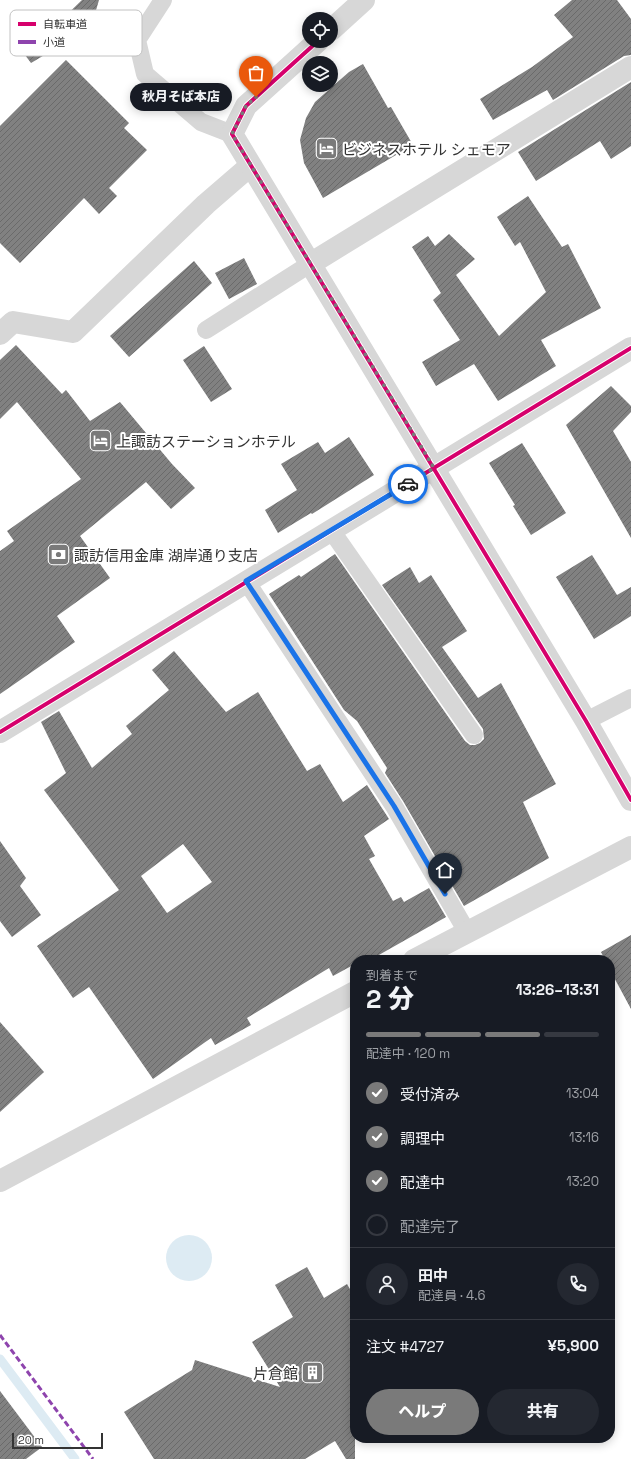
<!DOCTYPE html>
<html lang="ja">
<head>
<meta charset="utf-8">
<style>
  :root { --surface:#171b24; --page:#242831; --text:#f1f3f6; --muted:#9ea1a6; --line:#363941; --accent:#7a7a7a }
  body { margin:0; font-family:"Space Grotesk","Noto Sans JP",sans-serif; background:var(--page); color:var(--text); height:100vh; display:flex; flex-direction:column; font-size:15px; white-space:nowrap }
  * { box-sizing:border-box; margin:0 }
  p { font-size:13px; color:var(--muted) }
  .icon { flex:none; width:22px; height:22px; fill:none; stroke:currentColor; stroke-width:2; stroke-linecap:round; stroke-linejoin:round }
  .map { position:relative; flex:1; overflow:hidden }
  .side { position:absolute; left:350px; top:955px; width:265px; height:488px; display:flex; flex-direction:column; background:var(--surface); border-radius:16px; box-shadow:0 2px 10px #0003 }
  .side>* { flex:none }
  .controls { position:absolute; left:302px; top:12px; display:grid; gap:8px }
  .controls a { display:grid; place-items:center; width:36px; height:36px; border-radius:50%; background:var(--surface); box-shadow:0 2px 10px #0003; font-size:20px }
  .scale { position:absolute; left:12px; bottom:10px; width:91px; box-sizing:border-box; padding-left:4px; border:2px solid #333; border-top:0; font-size:11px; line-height:14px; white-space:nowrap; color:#333; -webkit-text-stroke:3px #fff; paint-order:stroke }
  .pin { position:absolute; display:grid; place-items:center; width:34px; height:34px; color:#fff; margin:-41px -17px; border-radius:50% 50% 50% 0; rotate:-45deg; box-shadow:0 0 4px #0007 }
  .pin .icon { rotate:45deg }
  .courier { position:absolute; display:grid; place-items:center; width:40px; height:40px; margin:-20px; border:3px solid #1a73e8; border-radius:50%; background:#fff; color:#222; box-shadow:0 1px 5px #0007 }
  .bubble { position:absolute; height:28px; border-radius:14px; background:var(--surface); box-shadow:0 2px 10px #0003; font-size:13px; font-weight:800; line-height:28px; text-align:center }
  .summary em { font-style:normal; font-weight:800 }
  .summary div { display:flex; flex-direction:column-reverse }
  .summary { display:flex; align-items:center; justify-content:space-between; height:68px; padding:0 16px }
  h1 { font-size:26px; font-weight:800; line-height:30px }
  .bar { display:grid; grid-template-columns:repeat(4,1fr); gap:6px 4px; align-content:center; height:48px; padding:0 16px }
  .bar i { height:5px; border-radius:3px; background:var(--line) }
  .bar .active { background:var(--accent) }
  .bar p { grid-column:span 4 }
  .line { display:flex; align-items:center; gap:10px; padding:0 16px; border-top:1px solid var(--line) }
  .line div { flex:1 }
  .round { display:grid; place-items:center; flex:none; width:42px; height:42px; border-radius:21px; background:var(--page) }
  ol { padding:0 16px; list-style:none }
  li { display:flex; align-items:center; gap:12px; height:44px }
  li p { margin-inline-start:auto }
  li .icon { padding:4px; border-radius:50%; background:var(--accent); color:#fff; stroke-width:4 }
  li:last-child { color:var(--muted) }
  li i { width:22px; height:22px; border:2px solid var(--line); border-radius:50% }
  .button { display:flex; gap:8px; margin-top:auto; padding:8px 16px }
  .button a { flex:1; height:46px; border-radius:24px; background:var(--accent); color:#fff; font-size:16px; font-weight:800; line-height:46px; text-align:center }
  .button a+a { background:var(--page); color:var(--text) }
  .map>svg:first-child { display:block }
  .water { fill:#ddebf3 }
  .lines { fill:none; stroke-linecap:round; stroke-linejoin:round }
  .stream { stroke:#ddebf3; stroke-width:9 }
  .building { fill:url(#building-hatch); fill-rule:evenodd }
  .service { stroke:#d7d7d7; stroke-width:18 }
  .minor { stroke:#d7d7d7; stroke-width:22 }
  .tertiary { stroke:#d7d7d7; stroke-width:22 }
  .quiet { stroke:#8e44ad; stroke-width:3; stroke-dasharray:6 3; stroke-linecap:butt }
  .cycleway-casing { stroke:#fff; stroke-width:6 }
  .cycleway { stroke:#d6006c; stroke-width:4 }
  .done { stroke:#7a7a7a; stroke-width:4; stroke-dasharray:0 7.2 }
  .route { stroke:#1a73e8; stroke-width:5 }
  .labels { text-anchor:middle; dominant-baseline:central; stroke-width:4; stroke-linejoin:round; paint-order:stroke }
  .poi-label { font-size:15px; fill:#333; stroke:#fff; text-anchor:start }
  .key { fill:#fff; stroke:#c2c2c2; stroke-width:1 }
  .key-label { font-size:11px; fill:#333 }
</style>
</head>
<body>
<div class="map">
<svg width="631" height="1459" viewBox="0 0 631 1459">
  <defs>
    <pattern id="building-hatch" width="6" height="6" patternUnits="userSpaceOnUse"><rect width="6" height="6" fill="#818181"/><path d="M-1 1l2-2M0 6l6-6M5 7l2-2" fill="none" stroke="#6a6a6a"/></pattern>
  </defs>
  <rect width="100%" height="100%" fill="#fff"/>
  <circle class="water" cx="189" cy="1258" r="23"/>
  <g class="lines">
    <polyline class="stream" points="0,1359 75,1459"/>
  </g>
  <g class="building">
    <polygon points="82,0 99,0 92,24 85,31 31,63 25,55"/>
    <polygon points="572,0 617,0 631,19 631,55 624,56 553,100 547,90 493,120 480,99 532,67 573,37 554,15"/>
    <polygon points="66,60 129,123 124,128 147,150 109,188 117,196 99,214 84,198 20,263 0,243 0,126"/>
    <polygon points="363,64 388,108 391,107 413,145 323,198 304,163 300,140 306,118 315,102 349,72"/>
    <polygon points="631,82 631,146 611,159 600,141 536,181 518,152"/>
    <polygon points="528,196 562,247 568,244 601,308 541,340 556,366 498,401 474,364 436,386 422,362 460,340 433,300 441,293 412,247 428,236 435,246 449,234 475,259 456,275 499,336 546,292 520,242 515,246 497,217"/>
    <polygon points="244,258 257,284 229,299 215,273"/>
    <polygon points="194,261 212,283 129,357 110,336"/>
    <polygon points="16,345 62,394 66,390 90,421 120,402 172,464 195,488 171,509 146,482 80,536 110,578 57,616 75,642 0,694 0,551 14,541 7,531 81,479 17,402 0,419 0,360"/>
    <polygon points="204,346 232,389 211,402 183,360"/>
    <polygon points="611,386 631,406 631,412 613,431 631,462 631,538 566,425"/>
    <polygon points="349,437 374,475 312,514 311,513 278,533 265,510 297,490 281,464 318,442 325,453"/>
    <polygon points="522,443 566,513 531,535 513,506 515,505 489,463"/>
    <polygon points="335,554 465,741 470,745 475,745 480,743 484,739 483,729 382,585 410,567 419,583 431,575 467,631 442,647 478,698 501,683 556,784 523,802 549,858 464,906 403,801 385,773 387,768 357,721 344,710 269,594 299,575 301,577"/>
    <polygon points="592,555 617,595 631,587 631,616 594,639 556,577"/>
    <path d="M174,651L226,712L258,692L307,771L320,764L343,802L367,785L389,819L364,836L375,856L369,859L393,901L401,897L404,902L429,888L446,917L370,960H355V964L333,976L329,968L247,1018L251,1025L215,1045L211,1038L153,1079L89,987L73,998L37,946L119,890L44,790L66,773L41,722L59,711L92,768L132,734L126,726L169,690L152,670ZM183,844L212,882L167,913L141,876Z"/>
    <polygon points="0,841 26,878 20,886 41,915 12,937 0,921"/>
    <polygon points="631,935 631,1009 610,970 610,960 605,960 601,952"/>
    <polygon points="0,1022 44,1072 0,1112"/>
    <polygon points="307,1267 324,1298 347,1284 355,1298 355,1459 346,1459 335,1441 305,1459 154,1459 124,1412 192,1370 195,1360 280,1387 252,1342 293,1317 275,1285"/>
    <polygon points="0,1391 42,1447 26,1459 0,1459"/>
  </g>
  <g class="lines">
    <g class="service">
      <polyline points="163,0 137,40 145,74 201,122 232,134"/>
      <polyline points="206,330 310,264"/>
      <polyline points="331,530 474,735"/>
      <polyline points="246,581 394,806 467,932"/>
      <polyline points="586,721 631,698"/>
    </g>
    <g class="minor">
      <polyline points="310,264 631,67"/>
      <polyline points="0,334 13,322 73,332 206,204 250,166"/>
      <polyline points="414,960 631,847"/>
      <polyline points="0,1181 355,992"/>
    </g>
    <g class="tertiary">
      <polyline points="331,30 364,0"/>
      <polyline points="318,41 246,106 232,134 586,721 631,800"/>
      <polyline points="0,732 631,348"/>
    </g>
    <polyline class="quiet" points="0,1335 93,1459"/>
    <defs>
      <g id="cycleway">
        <polyline points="318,41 246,106 232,134 586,721 631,800"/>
        <polyline points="0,732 631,348"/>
      </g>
    </defs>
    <use href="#cycleway" class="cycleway-casing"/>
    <use href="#cycleway" class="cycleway"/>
  </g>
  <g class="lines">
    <polyline class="done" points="256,97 246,106 232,134 434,468 408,484"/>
    <polyline class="route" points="408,484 246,581 394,806 445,894"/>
  </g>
  <defs>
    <symbol id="hotel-square" viewBox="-11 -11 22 22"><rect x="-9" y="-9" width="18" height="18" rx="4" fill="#7a7a7a" stroke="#fff"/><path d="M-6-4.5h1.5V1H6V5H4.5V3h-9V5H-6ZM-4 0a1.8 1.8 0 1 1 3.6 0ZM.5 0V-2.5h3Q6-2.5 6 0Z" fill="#fff"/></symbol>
    <symbol id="bank-square" viewBox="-11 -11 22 22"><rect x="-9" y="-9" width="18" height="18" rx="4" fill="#7a7a7a" stroke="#fff"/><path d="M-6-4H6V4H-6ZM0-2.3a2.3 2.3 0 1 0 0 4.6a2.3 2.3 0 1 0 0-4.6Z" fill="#fff"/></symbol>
    <symbol id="building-square" viewBox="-11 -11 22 22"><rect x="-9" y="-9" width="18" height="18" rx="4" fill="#7a7a7a" stroke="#fff"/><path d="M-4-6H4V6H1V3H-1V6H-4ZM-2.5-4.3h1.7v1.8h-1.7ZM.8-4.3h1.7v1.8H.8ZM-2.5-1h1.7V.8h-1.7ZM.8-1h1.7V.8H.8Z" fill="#fff"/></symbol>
  </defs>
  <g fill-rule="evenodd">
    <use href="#hotel-square" x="314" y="136" width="25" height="25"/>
    <use href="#hotel-square" x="88" y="428" width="25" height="25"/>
    <use href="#bank-square" x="46" y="542" width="25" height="25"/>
    <use href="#building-square" x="300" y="1360" width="25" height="25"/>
  </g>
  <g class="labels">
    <g class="poi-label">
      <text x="342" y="149">ビジネスホテル シェモア</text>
      <text x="116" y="441">上諏訪ステーションホテル</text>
      <text x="74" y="555">諏訪信用金庫 湖岸通り支店</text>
      <text x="298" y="1373" text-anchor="end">片倉館</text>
    </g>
  </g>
  <rect x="10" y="10" width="132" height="46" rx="6" class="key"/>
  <rect x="18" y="22" width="18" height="4" fill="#d6006c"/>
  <rect x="18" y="40" width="18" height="4" fill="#8e44ad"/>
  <g class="key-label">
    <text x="43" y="28">自転車道</text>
    <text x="43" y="46">小道</text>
  </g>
</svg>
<div class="controls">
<a><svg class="icon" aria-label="locate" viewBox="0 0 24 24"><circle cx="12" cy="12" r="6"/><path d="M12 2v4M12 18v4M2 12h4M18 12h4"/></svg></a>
<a><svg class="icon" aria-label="layers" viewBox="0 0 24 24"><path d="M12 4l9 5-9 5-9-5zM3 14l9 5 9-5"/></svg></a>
</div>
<div class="scale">20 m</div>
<div class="pin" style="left:256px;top:97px;background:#ea580c"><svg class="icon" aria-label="bag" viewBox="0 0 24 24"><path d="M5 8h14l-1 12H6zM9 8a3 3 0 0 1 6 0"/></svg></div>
<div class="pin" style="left:445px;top:894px;background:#1f2937"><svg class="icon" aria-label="home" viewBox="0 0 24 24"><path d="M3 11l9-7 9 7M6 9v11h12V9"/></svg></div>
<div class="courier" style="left:408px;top:484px"><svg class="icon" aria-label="car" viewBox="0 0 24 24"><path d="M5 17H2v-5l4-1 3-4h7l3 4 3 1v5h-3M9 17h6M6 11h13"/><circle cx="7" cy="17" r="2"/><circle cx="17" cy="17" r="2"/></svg></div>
<div class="bubble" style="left:130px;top:83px;width:102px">秋月そば本店</div>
<section class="side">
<div class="summary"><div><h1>2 分</h1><p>到着まで</p></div><em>13:26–13:31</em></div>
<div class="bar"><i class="active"></i><i class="active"></i><i class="active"></i><i></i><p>配達中 · 120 m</p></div>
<ol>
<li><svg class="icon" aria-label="check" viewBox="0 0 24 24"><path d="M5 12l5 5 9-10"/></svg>受付済み<p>13:04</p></li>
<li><svg class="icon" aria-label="check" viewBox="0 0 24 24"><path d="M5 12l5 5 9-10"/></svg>調理中<p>13:16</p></li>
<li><svg class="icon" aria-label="check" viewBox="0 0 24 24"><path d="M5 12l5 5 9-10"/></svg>配達中<p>13:20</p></li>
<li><i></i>配達完了</li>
</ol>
<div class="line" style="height:72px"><a class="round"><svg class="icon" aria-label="person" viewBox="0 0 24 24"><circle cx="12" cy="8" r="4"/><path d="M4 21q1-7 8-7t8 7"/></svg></a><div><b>田中</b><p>配達員 · 4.6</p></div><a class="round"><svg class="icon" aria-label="phone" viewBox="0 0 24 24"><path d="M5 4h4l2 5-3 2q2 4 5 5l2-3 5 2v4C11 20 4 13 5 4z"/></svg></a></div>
<div class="line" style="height:52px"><div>注文 #4727</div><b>¥5,900</b></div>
<div class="button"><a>ヘルプ</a><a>共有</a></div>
</section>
</div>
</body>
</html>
